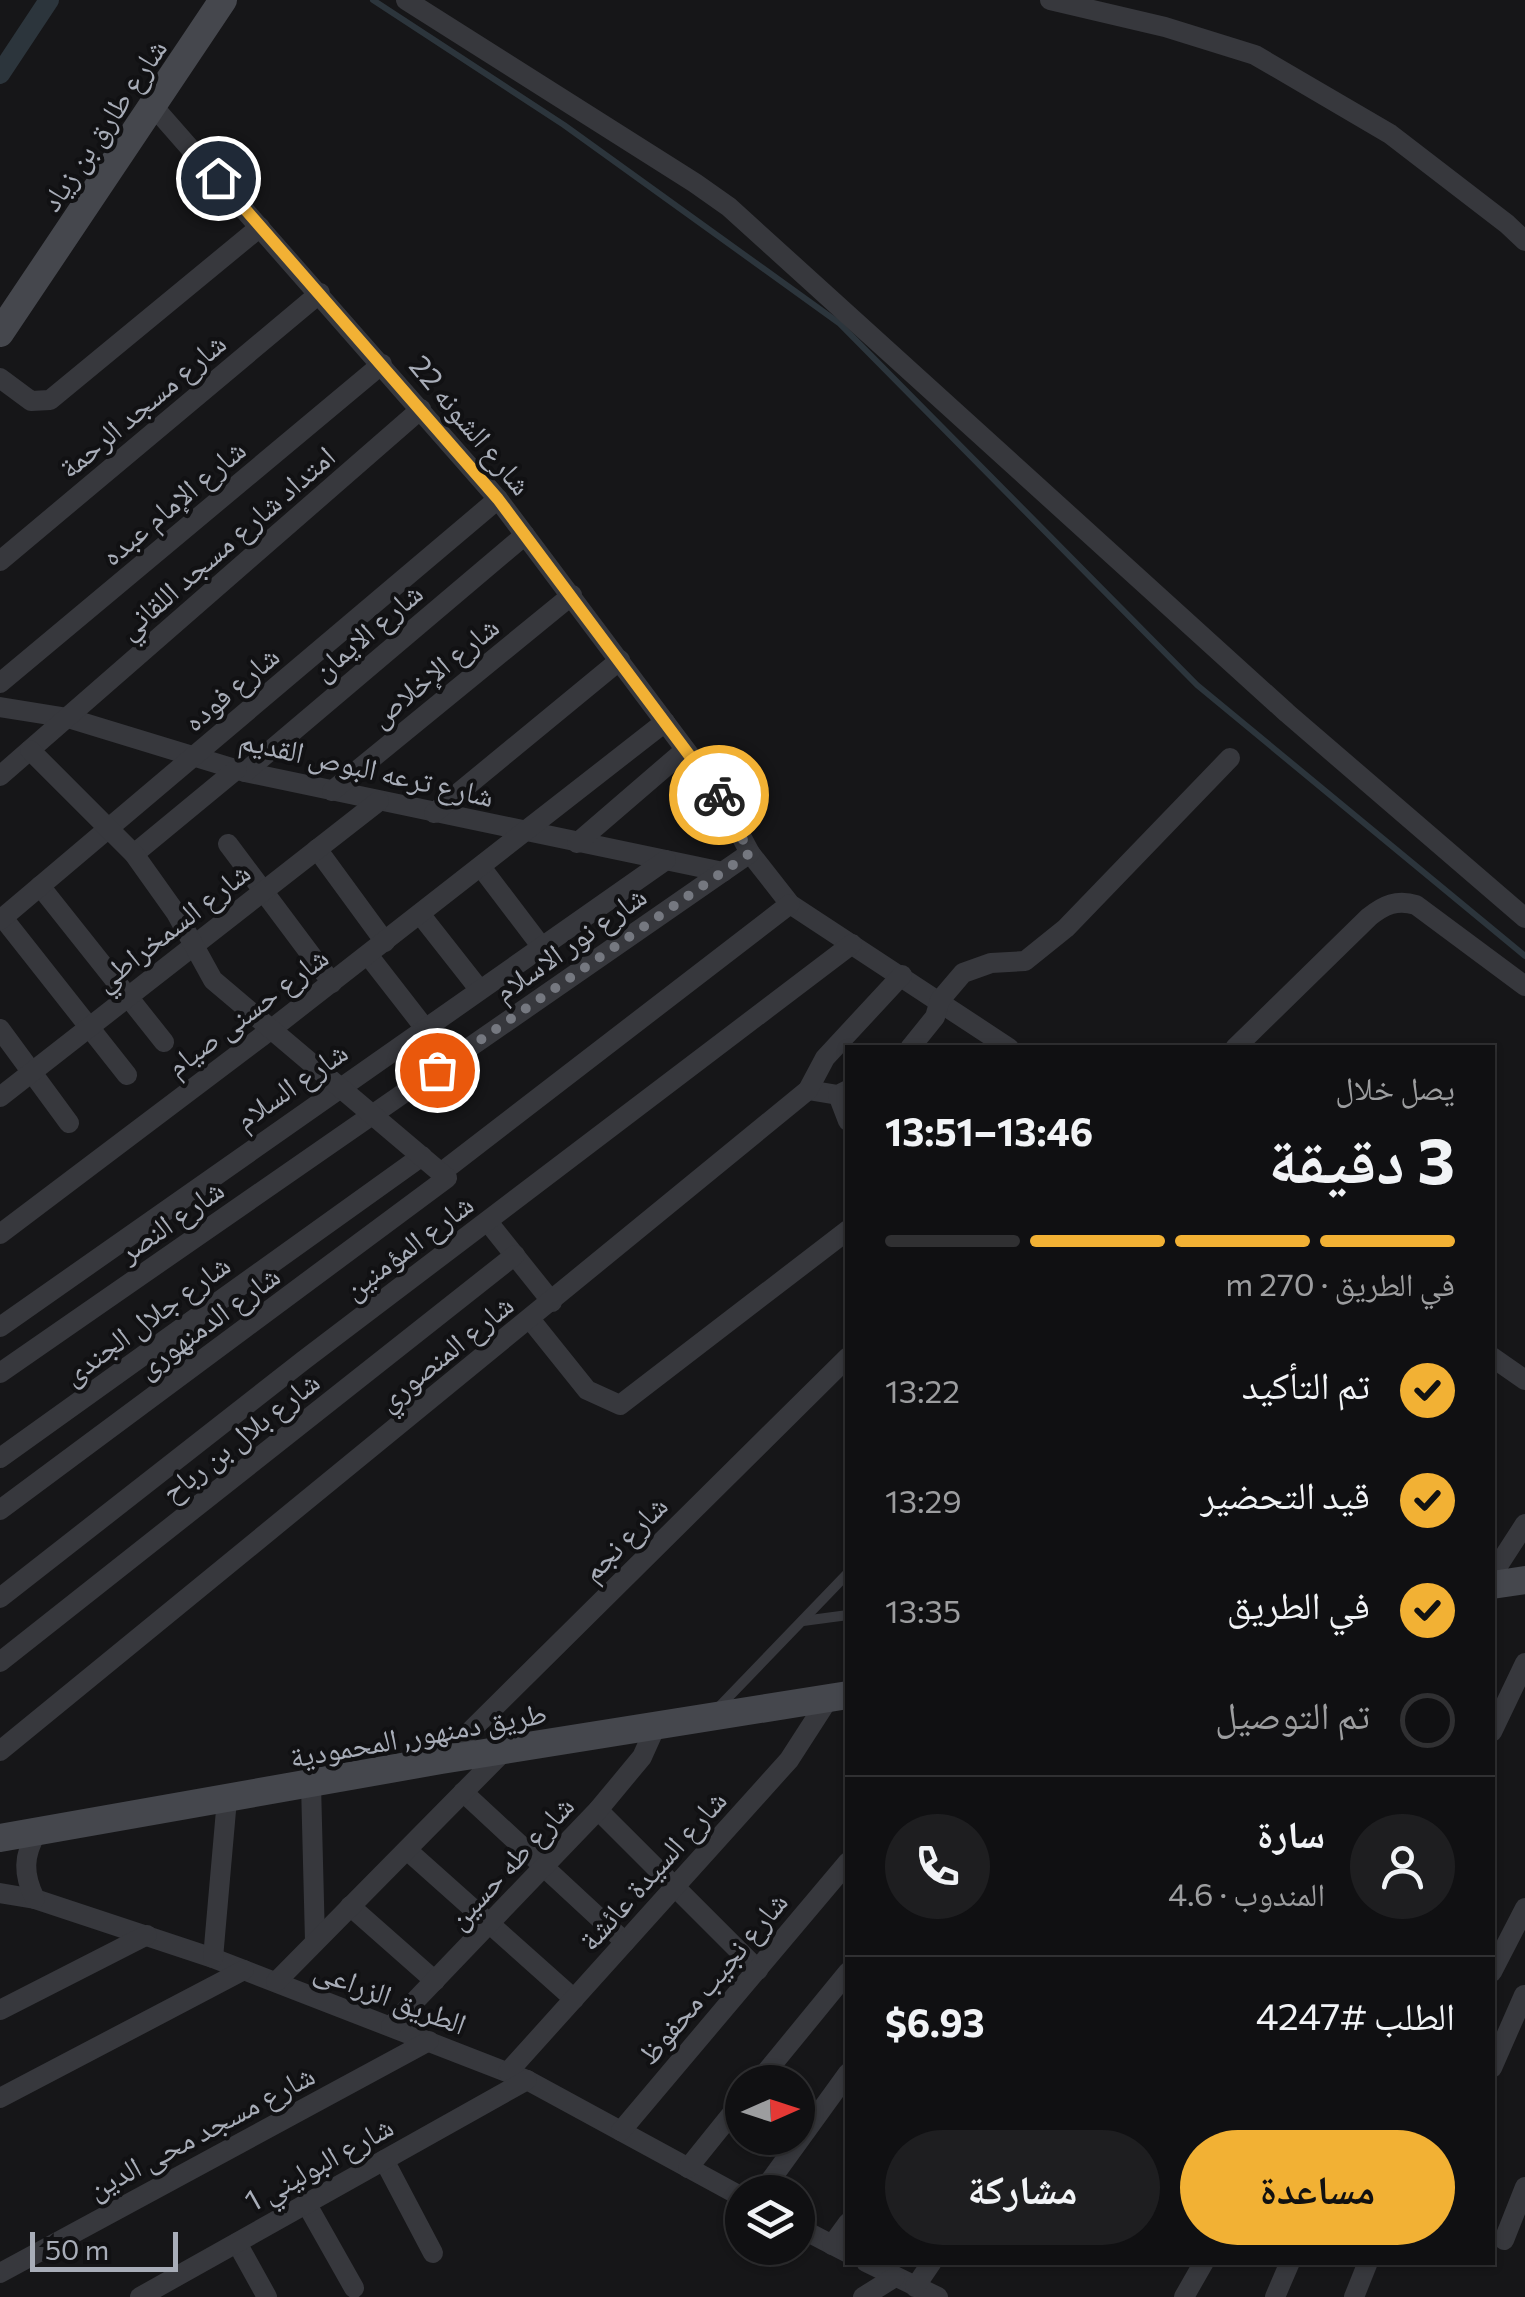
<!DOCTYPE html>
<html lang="ar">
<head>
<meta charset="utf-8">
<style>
  :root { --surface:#101012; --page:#1e1e20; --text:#f1f3f6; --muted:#9c9d9f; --line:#303032; --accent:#f2b134 }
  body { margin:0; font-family:Commissioner,"Noto Naskh Arabic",sans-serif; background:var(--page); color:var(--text); direction:rtl; height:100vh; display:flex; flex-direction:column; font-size:38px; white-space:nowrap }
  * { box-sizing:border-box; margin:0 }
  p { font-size:32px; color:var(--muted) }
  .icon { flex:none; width:55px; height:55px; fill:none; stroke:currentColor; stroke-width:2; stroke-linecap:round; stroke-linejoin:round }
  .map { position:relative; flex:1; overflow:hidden; direction:ltr }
  .sheet { position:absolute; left:845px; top:1045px; width:650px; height:1220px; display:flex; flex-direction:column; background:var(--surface); border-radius:0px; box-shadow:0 2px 8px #0004,0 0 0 2px var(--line); direction:rtl }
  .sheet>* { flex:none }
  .needle { width:65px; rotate:87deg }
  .tools { position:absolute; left:725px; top:2065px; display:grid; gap:20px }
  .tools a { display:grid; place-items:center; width:90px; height:90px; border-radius:50%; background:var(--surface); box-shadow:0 2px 8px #0004,0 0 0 2px var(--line); font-size:50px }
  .scale { position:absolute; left:30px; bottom:25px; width:148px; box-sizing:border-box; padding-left:10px; border:5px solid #a8adb8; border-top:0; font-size:28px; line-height:35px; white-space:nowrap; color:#a8adb8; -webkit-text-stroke:8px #111113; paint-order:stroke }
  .pin { position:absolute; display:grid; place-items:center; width:85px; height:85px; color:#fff; margin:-42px; border:5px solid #fff; border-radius:50%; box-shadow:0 2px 10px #0007 }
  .courier { position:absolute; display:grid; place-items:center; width:100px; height:100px; margin:-50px; border:8px solid #f2b134; border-radius:50%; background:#fff; color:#222; box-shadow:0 2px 12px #0007 }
  .overview em { font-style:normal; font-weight:700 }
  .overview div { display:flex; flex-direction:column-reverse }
  .overview { display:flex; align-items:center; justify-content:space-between; height:170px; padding:0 40px }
  h1 { font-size:65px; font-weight:700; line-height:75px }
  .bar { display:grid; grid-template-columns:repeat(4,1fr); gap:15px 10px; align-content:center; height:120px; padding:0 40px }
  .bar i { height:12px; border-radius:8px; background:var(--line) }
  .bar .selected { background:var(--accent) }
  .bar p { grid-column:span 4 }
  .line { display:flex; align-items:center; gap:25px; padding:0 40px; border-top:2px solid var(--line) }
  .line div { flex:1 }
  .round { display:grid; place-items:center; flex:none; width:105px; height:105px; border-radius:52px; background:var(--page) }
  ol { padding:0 40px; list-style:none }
  li { display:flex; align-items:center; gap:30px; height:110px }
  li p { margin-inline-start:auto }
  li .icon { padding:10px; border-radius:50%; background:var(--accent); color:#111; stroke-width:4 }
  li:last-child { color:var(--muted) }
  li i { width:55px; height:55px; border:5px solid var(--line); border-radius:50% }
  .primary-button { display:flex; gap:20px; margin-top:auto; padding:20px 40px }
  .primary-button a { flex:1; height:115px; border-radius:60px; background:var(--accent); color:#111; font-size:40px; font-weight:700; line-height:115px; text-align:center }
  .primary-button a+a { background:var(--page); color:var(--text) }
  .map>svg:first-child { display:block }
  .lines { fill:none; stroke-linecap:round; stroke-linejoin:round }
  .stream { stroke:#2c353c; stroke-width:6 }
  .canal { stroke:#2c353c; stroke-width:20 }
  .lane { stroke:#37383d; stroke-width:10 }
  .street { stroke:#37383d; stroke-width:20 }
  .secondary { stroke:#45474d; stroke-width:28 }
  .done { stroke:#757880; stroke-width:10; stroke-dasharray:0 18 }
  .route { stroke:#f2b134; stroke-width:12 }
  .labels { text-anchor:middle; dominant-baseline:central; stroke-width:8; stroke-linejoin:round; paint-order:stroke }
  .street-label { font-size:30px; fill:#a8adb8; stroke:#111113 }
</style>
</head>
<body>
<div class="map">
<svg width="1525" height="2297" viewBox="0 0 1525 2297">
  <rect width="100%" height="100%" fill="#161618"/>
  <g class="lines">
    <polyline class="stream" points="373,0 564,125 839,323 1197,685 1525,956"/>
    <polyline class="canal" points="0,74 49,0"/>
    <g class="lane">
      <polyline points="803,1621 848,1615"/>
      <polyline points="717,1709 848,1573"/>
    </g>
    <g class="street">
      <polyline points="406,0 695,183 729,207 1287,713 1525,918"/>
      <polyline points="1050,0 1165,27 1255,55 1390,134 1507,224 1525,241"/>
      <polyline points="153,106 498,499 718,793 750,853 790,904 1009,1048"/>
      <polyline points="0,378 31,401 50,400 260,227"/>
      <polyline points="0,561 320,293"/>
      <polyline points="0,683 382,364"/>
      <polyline points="0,707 68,718 245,772 723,872"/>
      <polyline points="245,772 525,535"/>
      <polyline points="0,776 421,409"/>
      <polyline points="332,791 572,595"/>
      <polyline points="434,813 620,660"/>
      <polyline points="577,843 685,750"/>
      <polyline points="228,844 332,983"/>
      <polyline points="317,849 385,942"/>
      <polyline points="134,854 237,769"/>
      <polyline points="481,867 541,946"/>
      <polyline points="40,886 164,1042"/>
      <polyline points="420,914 479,989"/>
      <polyline points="3,918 127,1075"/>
      <polyline points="0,920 498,499"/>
      <polyline points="368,955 424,1027"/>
      <polyline points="0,1029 69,1123"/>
      <polyline points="910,1048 935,1017 940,1000 963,973 991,963 1025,961 1066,928 1230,758"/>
      <path d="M1235,1048L1369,917C1384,905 1397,899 1416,905L1525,986"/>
      <polyline points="808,1090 838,1095 848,1090"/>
      <polyline points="838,1095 848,1121"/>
      <polyline points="0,1097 379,801"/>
      <polyline points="442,1172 790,904"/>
      <polyline points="488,1222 552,1302"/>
      <polyline points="0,1234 273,1028 665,722"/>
      <polyline points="530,1319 587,1390 620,1405 848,1230"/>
      <polyline points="0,1327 666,860"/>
      <polyline points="1492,1357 1525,1380"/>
      <polyline points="0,1373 750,853"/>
      <polyline points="0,1458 422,1156"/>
      <polyline points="0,1510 447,1178 213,980 176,913 134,854 30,750"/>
      <polyline points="1492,1575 1525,1524"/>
      <polyline points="0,1598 304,1360 852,944"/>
      <polyline points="0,1662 515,1255"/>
      <polyline points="1492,1732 1525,1663"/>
      <polyline points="0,1751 808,1090 825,1058 902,975"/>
      <polyline points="441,1760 848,1357"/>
      <polyline points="311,1784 315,1941"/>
      <polyline points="463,1792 625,1942"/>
      <polyline points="598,1810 758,1970"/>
      <polyline points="407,1850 574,1999"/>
      <polyline points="0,1893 35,1899 213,1958 527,2080 742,2197"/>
      <path d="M35,1899C23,1874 23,1856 37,1832"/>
      <polyline points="350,1906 435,1981"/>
      <polyline points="213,1958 227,1799"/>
      <polyline points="1492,1972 1525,1908"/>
      <polyline points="276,1982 505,1750"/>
      <polyline points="0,2010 147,1935"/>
      <polyline points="391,2026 598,1810 642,1757 656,1726"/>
      <polyline points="1492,2068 1524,1995"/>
      <polyline points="508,2072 789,1760 829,1698"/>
      <polyline points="758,2082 848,1972"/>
      <polyline points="0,2098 244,1970"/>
      <polyline points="621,2131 848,1862"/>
      <polyline points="384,2160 433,2253"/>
      <polyline points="688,2168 742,2101"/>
      <polyline points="762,2192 848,2073"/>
      <polyline points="306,2203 354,2288"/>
      <polyline points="798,2227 848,2253"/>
      <polyline points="1504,2240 1525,2187"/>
      <polyline points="237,2243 267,2297"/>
      <polyline points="832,2245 848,2223"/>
      <polyline points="866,2262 938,2297"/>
      <polyline points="0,2273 429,2041"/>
      <polyline points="915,2287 932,2262"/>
      <polyline points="140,2297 527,2080"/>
      <polyline points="863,2297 895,2277"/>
      <polyline points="1184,2297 1204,2262"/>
      <polyline points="1275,2297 1290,2262"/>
      <polyline points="1354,2297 1368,2262"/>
    </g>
    <g class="secondary">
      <polyline points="0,333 223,0"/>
      <polyline points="1492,1585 1525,1580"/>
      <polyline points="0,1838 441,1760 848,1695"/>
    </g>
  </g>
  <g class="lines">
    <polyline class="done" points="437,1070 750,853 719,795"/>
    <polyline class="route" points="218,178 498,499 719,795"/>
  </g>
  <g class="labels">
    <g class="street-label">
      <text transform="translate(102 124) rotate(-56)">شارع طارق بن زياد</text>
      <text transform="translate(141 404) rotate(-40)">شارع مسجد الرحمة</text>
      <text transform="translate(472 424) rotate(50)">شارع الشونه 22</text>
      <text transform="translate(172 501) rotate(-40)">شارع الإمام عبده</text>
      <text transform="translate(225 541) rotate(-41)">امتداد شارع مسجد اللقاني</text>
      <text transform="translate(366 630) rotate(-40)">شارع الايمان</text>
      <text transform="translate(433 670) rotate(-39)">شارع الإخلاص</text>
      <text transform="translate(230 687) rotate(-40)">شارع فوده</text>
      <text transform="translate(367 766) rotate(13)">شارع ترعه البوص القديم</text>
      <text transform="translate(171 925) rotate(-38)">شارع السمخراطي</text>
      <text transform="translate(569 942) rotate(-35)">شارع نور الاسلام</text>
      <text transform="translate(246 1010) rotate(-37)">شارع حسنى صيام</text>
      <text transform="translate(290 1084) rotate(-35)">شارع السلام</text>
      <text transform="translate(170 1219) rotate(-35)">شارع النصر</text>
      <text transform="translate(407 1245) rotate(-37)">شارع المؤمنين</text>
      <text transform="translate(145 1318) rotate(-36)">شارع جلال الجندى</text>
      <text transform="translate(207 1320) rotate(-36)">شارع الدمنهورى</text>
      <text transform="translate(444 1351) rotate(-39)">شارع المنصوري</text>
      <text transform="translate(239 1435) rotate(-38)">شارع بلال بن رباح</text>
      <text transform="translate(623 1537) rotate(-45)">شارع نجم</text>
      <text transform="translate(418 1733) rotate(-10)">طريق دمنهور, المحمودية</text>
      <text transform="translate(509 1861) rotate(-47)">شارع طه حسين</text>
      <text transform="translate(651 1869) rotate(-48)">شارع السيدة عائشة</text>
      <text transform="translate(711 1977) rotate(-50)">شارع نجيب محفوظ</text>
      <text transform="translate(391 1995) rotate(21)">الطريق الزراعى</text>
      <text transform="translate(200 2130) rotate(-28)">شارع مسجد محى الدين</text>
      <text transform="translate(318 2162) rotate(-29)">شارع البوليني 1</text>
    </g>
  </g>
</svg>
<div class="tools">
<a><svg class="needle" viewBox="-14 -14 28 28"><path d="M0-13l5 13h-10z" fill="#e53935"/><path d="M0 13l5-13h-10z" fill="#9c9d9f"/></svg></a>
<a><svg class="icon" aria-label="layers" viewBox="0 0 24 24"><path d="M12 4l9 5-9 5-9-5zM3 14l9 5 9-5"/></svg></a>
</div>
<div class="scale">50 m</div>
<div class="pin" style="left:437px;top:1070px;background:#ea580c"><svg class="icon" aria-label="bag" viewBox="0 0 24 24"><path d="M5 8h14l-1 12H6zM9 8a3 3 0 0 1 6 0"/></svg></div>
<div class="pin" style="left:218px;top:178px;background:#1f2937"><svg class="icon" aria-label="home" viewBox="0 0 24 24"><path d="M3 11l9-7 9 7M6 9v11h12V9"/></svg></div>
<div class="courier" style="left:719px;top:795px"><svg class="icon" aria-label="bike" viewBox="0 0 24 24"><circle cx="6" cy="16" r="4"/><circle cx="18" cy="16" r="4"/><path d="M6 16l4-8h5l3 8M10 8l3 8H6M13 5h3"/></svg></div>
<section class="sheet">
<div class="overview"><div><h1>3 دقيقة</h1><p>يصل خلال</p></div><em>13:46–13:51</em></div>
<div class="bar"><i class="selected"></i><i class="selected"></i><i class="selected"></i><i></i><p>في الطريق · 270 m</p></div>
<ol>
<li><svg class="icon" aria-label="check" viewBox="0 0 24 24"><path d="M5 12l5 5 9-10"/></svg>تم التأكيد<p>13:22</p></li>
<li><svg class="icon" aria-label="check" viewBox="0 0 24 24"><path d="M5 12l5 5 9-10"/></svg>قيد التحضير<p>13:29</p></li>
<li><svg class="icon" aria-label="check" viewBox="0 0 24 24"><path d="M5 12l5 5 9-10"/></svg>في الطريق<p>13:35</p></li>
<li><i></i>تم التوصيل</li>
</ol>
<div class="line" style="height:180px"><a class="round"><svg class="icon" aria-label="person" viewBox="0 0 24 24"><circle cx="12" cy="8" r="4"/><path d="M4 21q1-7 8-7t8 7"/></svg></a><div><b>سارة</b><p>المندوب · 4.6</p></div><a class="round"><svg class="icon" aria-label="phone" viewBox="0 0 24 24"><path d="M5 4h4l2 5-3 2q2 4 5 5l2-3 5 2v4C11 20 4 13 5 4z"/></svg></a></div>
<div class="line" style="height:130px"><div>الطلب #4247</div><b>$6.93</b></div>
<div class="primary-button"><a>مساعدة</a><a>مشاركة</a></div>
</section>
</div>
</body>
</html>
